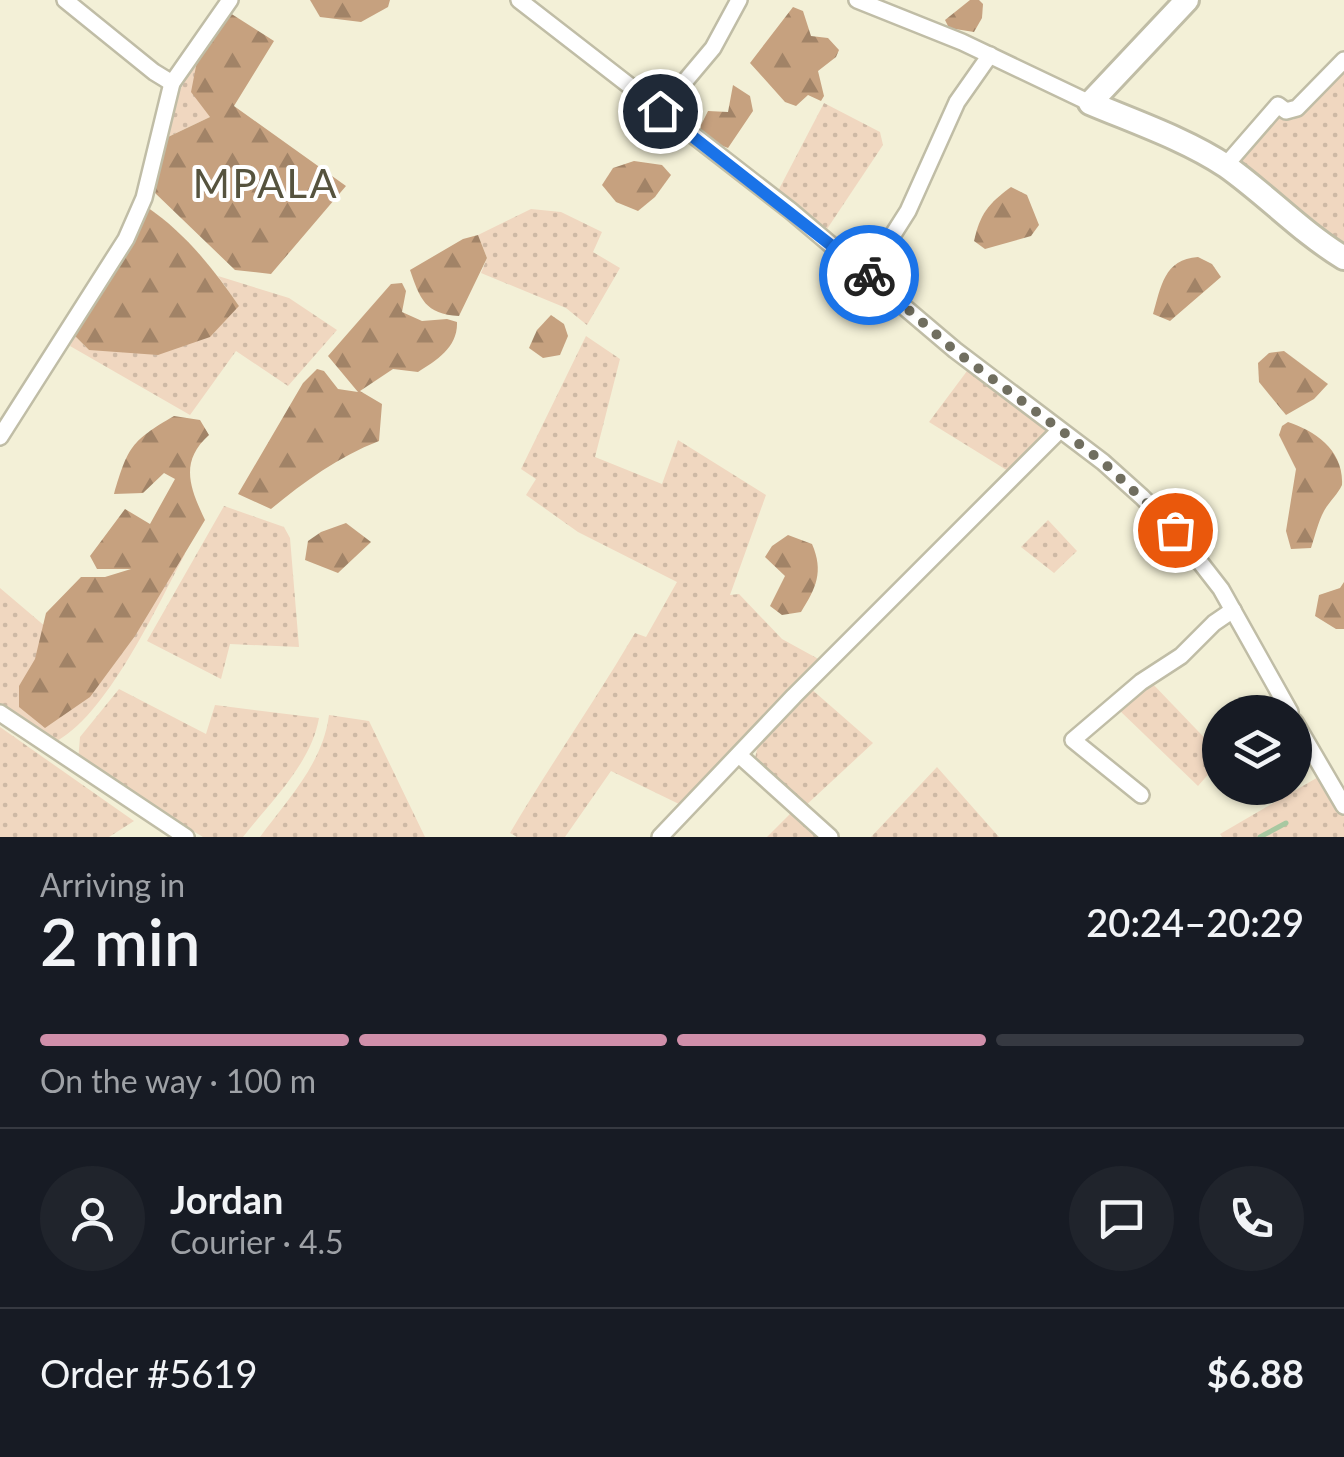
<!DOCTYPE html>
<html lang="en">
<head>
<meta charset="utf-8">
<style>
  :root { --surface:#171b24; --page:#20242c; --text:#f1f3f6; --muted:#9ea1a6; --line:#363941; --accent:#d08faa }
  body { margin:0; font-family:Lato,sans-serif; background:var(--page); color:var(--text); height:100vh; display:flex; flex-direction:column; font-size:38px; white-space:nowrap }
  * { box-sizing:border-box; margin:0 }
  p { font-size:32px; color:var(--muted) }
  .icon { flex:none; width:55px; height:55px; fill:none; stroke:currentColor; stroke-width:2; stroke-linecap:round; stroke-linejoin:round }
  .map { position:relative; height:837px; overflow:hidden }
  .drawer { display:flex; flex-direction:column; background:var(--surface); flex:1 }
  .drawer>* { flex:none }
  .controls { position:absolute; left:1202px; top:695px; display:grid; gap:20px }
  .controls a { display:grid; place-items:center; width:110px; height:110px; border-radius:50%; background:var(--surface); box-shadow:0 2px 8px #0004; font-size:50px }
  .pin { position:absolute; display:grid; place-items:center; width:85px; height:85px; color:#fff; margin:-42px; border:5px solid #fff; border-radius:50%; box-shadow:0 2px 10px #0007 }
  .courier { position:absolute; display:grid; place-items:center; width:100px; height:100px; margin:-50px; border:8px solid #1a73e8; border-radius:50%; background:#fff; color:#222; box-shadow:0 2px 12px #0007 }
  .head em { font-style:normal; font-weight:600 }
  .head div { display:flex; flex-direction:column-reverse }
  .head { display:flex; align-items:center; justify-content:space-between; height:170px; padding:0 40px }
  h1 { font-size:65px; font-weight:600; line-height:75px }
  .bar { display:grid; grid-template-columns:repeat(4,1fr); gap:15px 10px; align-content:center; height:120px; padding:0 40px }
  .bar i { height:12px; border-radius:8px; background:var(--line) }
  .bar .active { background:var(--accent) }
  .bar p { grid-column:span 4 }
  .line { display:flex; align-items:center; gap:25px; padding:0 40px; border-top:2px solid var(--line) }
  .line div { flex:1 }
  .round { display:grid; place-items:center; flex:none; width:105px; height:105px; border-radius:52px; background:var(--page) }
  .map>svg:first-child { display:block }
  .grass { fill:url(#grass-dots) }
  .forest { fill:url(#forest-firs) }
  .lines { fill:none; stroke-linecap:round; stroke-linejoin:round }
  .stream { stroke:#a7c8a1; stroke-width:5 }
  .street-casing { stroke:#c0bda6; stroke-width:20 }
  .secondary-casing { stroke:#c0bda6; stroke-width:28 }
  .street { stroke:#fff; stroke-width:15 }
  .secondary { stroke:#fff; stroke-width:22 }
  .done { stroke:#706e5f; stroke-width:10; stroke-dasharray:0 18 }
  .route { stroke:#1a73e8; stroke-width:12 }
  .labels { text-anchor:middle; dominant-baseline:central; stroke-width:8; stroke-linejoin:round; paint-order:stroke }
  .quarter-label { font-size:40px; letter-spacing:2.5px; fill:#56533e; stroke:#fff }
</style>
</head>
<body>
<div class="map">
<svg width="1344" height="837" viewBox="0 0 1344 837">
  <defs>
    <pattern id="grass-dots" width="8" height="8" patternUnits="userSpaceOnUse" patternTransform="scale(2.5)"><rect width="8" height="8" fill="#f0d7c0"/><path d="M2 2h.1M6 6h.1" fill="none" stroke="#ceb9a5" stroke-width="1.8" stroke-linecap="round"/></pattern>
    <pattern id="forest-firs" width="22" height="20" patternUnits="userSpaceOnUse" patternTransform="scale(2.5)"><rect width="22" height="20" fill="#c6a17f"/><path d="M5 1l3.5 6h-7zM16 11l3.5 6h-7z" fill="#a18367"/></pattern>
  </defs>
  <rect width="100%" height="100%" fill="#f3f0d7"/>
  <g class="grass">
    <polygon points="198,56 210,117 168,137 173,103"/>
    <polygon points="1344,64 1344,249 1232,162 1278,109 1293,120"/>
    <polygon points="824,103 880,132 883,145 825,232 777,193"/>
    <polygon points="531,209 561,212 602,232 593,252 620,268 587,325 566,308 481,273 487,258 478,235"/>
    <polygon points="218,276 289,298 337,330 288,386 236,351 190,415 70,346 75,336 89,350 239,306"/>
    <path d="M586,336L620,359L595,457L662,484L678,440L766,495L730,595L739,594L782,639L822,661L679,804L611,771L565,837H517L510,833C550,765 595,701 635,633L646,637L677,582L578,532L526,495L536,479L521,469Z"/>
    <polygon points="970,367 1053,433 1013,474 929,422"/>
    <polygon points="224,506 284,527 290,538 299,647 230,644 221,679 147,641"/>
    <polygon points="1048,520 1077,551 1054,573 1021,547"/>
    <path d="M182,552L185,554C157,606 106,718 53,743L0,706V588L53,633Z"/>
    <polygon points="1149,680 1220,754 1220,761 1198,786 1118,709"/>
    <polygon points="809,687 873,743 803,808 755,758 759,741"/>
    <path d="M119,689L206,734L215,705L319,718C311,764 271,801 243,837H203L78,762L80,737Z"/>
    <path d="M329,715L369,721L425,837H260C288,799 323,763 329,715Z"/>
    <polygon points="0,727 134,821 109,837 0,837"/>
    <polygon points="937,767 999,837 871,837"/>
    <polygon points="1320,776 1344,817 1344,837 1222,837 1220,834"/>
    <polygon points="793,811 823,837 767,837"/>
  </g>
  <g class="forest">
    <polygon points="310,0 390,0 388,7 361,22 320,17"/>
    <polygon points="970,0 979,0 983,4 982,18 974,32 949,28 945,20"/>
    <polygon points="793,7 803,11 811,36 828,38 839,50 836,57 818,71 824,96 821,101 808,95 796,106 785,102 750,63"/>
    <polygon points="230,13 274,41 234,106 346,186 271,274 235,270 154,192 168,137 210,117 191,92 198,56"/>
    <polygon points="733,85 750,96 753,111 728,148 701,138 701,125 708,111 728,112"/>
    <polygon points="634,161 662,165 671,175 655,197 638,211 616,202 602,185 613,168"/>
    <path d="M1011,187L1027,195L1039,225L1031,236L985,249L974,241C980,214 988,204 1011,187Z"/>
    <path d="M147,207C185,233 213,268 239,306L210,337L158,355L89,350L75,336Z"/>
    <path d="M478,235L487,258L459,316C425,314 420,299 410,270L463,239Z"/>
    <path d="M1198,257L1212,264L1221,277L1170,321L1153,314C1161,287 1164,259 1198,257Z"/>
    <path d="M402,283L406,291L402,312L422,321L447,319L457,322C458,347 437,360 418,372L393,369L360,391L382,404L379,441C338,457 305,481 271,509L238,494L303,383L317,369L324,371L338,389L358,392L328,356L391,284Z"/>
    <polygon points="551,315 564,324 568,336 560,355 543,358 529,348 537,330"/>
    <polygon points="1284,351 1328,384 1314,399 1286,415 1259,382 1258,363 1269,353"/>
    <path d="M174,416L200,420L209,435C179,462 190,488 205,520L135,636L90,697L45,728L19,707V686L35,659L46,613L81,577H105L131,569H97L90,556L125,509L150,524L175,479L164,473L143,493L114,494C128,447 131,441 174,416Z"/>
    <path d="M1288,422C1315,431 1344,450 1342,485C1338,494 1329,502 1324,511C1318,522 1315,536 1311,548L1291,549L1286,531L1296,469L1279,435L1282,426Z"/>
    <polygon points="346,523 371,542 338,573 305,560 308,541 321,532"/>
    <path d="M788,535L812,544C824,572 816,588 801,612L782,615L770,606L785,576L765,557L772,546Z"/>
    <polygon points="1344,582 1344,629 1336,629 1315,616 1319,595 1340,588"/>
  </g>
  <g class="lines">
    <polyline class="stream" points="1260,837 1286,823"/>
    <defs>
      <g id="street">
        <polyline points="65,0 154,72 172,83"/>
        <polyline points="519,0 791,211 955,350 1103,462 1142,497 1175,530 1221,589 1290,712"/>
        <polyline points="857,0 962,42 1090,103"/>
        <polyline points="660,111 713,48 739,0"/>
        <polyline points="1225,166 1278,105 1286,111 1297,108 1344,60"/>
        <polyline points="868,274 908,211 957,102 990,55"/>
        <polyline points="0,437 126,239 144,198 172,83 230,0"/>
        <polyline points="0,713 186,837"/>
        <polyline points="1295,722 1344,806"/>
        <polyline points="739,755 830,837"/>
        <polyline points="1141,795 1073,740 1141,682 1181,656 1214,623 1233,610"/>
        <polyline points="660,837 794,696 1059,431"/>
      </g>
      <path id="secondary" d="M1187,0L1090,103C1135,122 1185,139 1226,166C1267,195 1301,232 1344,258"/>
    </defs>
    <use href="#street" class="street-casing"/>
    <use href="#secondary" class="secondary-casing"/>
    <use href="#street" class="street"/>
    <use href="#secondary" class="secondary"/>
  </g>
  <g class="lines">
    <polyline class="done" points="869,275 954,350 1103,462 1175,530"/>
    <polyline class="route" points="660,111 869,275"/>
  </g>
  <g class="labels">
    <g class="quarter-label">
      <text x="266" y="183">MPALA</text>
    </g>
  </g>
</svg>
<div class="controls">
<a><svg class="icon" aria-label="layers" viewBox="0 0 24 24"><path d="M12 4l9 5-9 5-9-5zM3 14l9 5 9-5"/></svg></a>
</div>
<div class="pin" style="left:1175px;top:530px;background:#ea580c"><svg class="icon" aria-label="bag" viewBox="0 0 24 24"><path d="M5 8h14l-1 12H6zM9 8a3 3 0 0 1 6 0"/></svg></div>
<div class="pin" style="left:660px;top:111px;background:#1f2937"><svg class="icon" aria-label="home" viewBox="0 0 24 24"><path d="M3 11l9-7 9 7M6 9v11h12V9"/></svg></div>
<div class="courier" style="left:869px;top:275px"><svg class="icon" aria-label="bike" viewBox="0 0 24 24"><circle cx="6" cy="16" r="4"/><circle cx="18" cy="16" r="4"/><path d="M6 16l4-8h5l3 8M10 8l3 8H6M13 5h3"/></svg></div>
</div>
<section class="drawer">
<div class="head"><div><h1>2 min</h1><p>Arriving in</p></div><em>20:24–20:29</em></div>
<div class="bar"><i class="active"></i><i class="active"></i><i class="active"></i><i></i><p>On the way · 100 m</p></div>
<div class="line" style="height:180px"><a class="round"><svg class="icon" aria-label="person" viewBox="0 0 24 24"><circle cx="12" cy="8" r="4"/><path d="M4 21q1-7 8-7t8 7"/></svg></a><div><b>Jordan</b><p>Courier · 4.5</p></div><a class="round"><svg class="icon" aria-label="chat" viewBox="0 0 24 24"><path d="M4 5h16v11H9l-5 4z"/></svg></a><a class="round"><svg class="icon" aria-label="phone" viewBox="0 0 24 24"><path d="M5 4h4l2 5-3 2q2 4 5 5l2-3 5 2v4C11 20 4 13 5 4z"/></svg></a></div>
<div class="line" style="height:130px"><div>Order #5619</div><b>$6.88</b></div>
</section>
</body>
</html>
